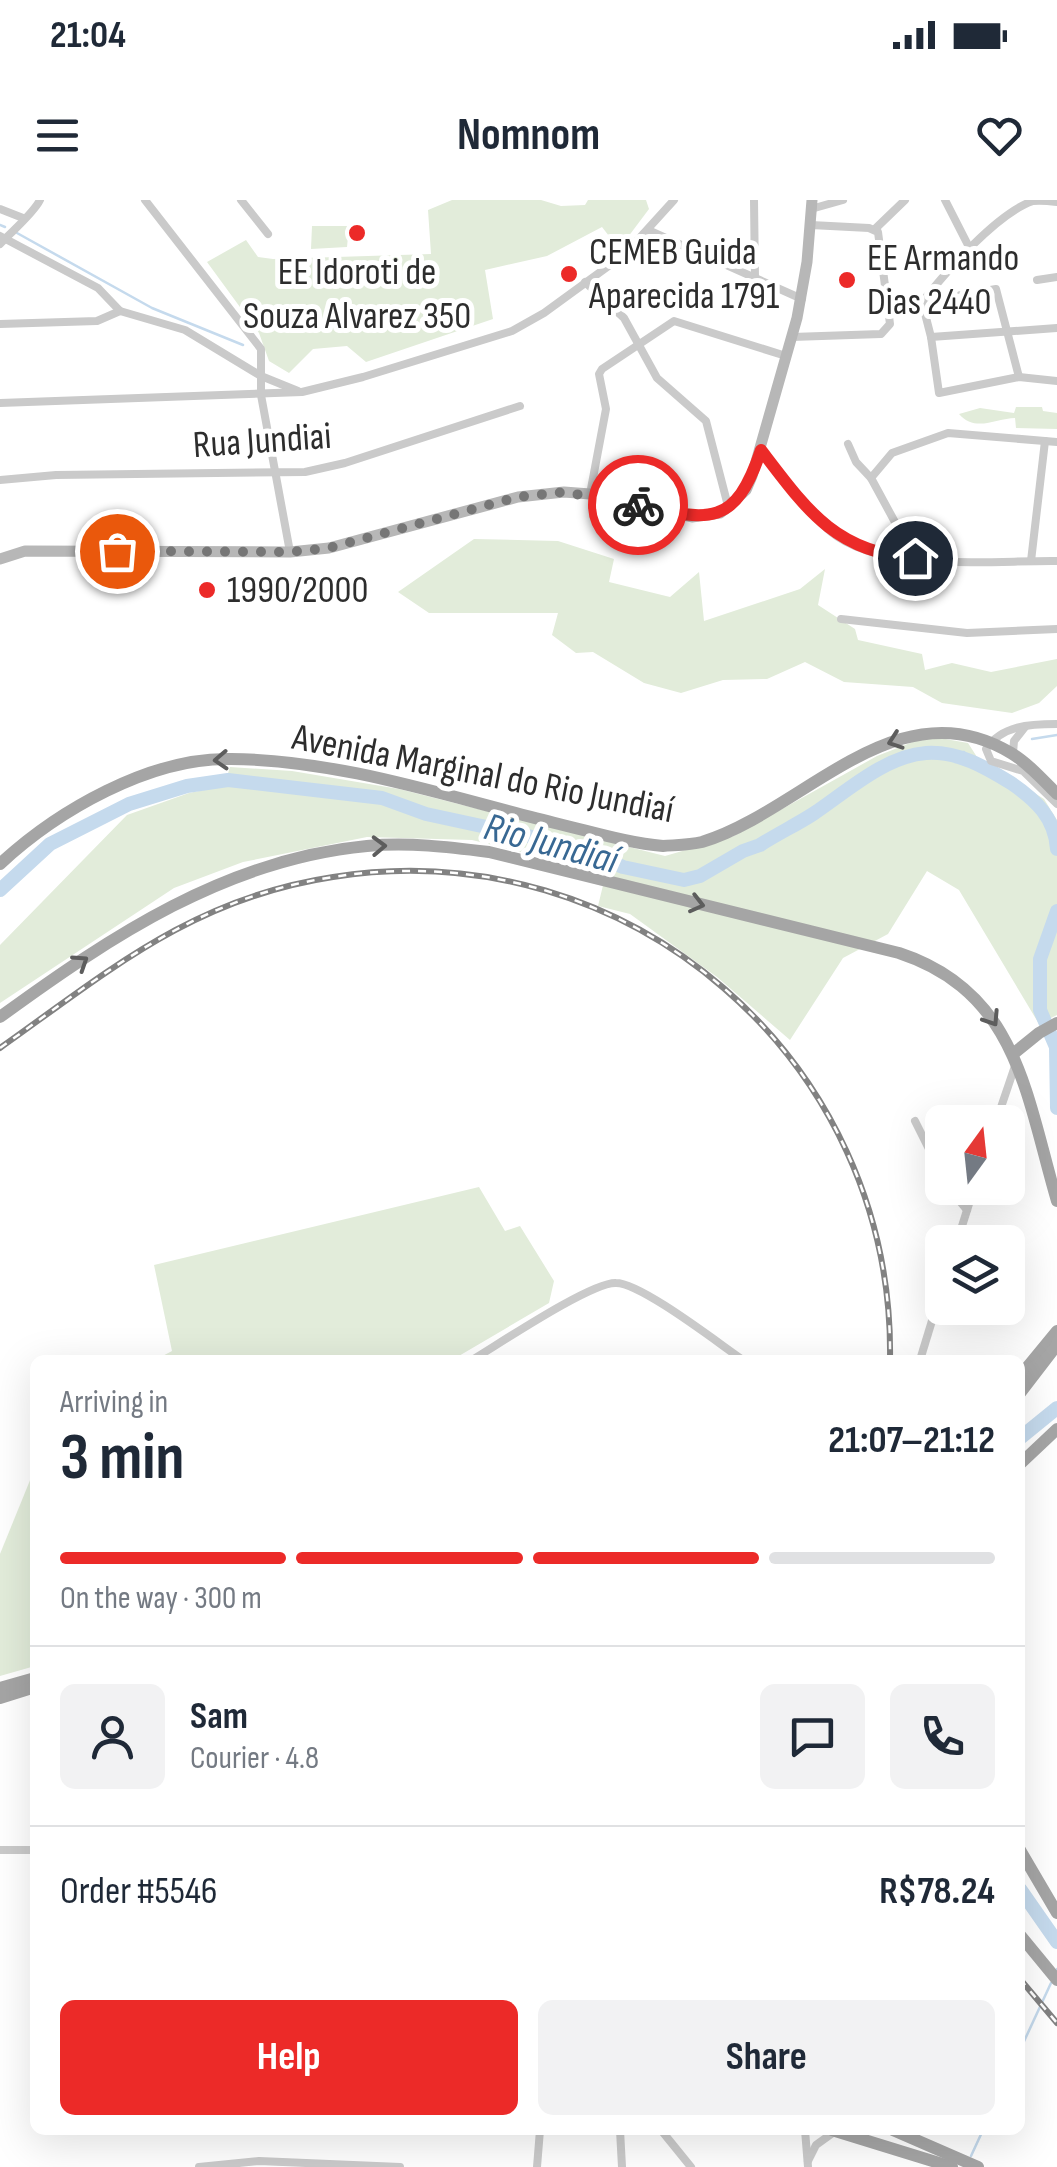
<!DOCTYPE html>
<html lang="en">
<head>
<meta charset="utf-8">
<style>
  :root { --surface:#fff; --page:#f2f2f3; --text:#1f2937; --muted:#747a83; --line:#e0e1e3; --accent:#ec2a28 }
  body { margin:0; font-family:"Sofia Sans Condensed",sans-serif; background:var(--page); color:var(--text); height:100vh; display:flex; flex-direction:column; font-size:38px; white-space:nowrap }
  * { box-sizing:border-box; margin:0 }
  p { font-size:32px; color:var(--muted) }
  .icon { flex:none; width:55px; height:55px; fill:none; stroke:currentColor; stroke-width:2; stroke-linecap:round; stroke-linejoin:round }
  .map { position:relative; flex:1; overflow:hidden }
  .sheet { position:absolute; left:30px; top:1155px; width:995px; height:780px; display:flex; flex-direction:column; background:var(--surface); border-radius:15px; box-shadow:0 10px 40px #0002 }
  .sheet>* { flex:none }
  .needle { width:65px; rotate:15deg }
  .controls { position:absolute; left:925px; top:905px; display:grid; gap:20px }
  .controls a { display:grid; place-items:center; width:100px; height:100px; border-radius:15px; background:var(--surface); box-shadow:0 10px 40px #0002; font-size:50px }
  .pin { position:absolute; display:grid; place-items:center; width:85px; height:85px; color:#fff; margin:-42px; border:5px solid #fff; border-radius:50%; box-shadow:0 2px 10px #0007 }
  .courier { position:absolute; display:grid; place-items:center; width:100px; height:100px; margin:-50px; border:8px solid #ec2a28; border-radius:50%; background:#fff; color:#222; box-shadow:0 2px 12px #0007 }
  .summary em { font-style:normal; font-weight:700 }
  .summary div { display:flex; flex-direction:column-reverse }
  .summary { display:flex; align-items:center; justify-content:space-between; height:170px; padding:0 30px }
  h1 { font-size:65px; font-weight:700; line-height:75px }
  .bar { display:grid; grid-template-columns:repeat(4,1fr); gap:15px 10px; align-content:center; height:120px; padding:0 30px }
  .bar i { height:12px; border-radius:8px; background:var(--line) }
  .bar .active { background:var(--accent) }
  .bar p { grid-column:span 4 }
  .line { display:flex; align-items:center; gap:25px; padding:0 30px; border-top:2px solid var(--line) }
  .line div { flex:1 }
  .round { display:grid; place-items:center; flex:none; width:105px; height:105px; border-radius:15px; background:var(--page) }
  .primary-button { display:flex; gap:20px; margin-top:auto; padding:20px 30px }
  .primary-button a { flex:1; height:115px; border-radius:15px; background:var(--accent); color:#fff; font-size:40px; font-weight:700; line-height:115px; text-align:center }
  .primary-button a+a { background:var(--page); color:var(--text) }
  .status { display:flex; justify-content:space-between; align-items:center; height:70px; padding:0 50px; background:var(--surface); direction:ltr }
  .status svg { height:28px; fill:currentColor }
  header { display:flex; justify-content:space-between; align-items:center; height:130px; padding:0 30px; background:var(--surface); font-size:45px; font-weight:700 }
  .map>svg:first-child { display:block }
  .green { fill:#e2ecda }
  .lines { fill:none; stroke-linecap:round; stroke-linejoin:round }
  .stream { stroke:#c5daed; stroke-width:2.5 }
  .river { stroke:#c5daed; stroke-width:14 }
  .minor { stroke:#cacaca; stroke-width:8 }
  .secondary { stroke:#b7b7b7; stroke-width:11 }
  .primary { stroke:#a5a5a5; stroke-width:12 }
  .rail-casing { stroke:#828282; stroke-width:6 }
  .rail { stroke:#fff; stroke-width:2.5; stroke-dasharray:8; stroke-linecap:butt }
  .oneway { stroke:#5d5d5d }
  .done { stroke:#767676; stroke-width:10; stroke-dasharray:0 18 }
  .route { stroke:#ec2a28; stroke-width:12 }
  .poi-dot { fill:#ec2a28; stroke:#fff; stroke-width:4 }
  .labels { text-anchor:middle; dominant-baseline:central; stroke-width:10; stroke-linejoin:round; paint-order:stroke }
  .poi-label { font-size:38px; fill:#2d2d2d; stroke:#fff; text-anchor:start }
  .street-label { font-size:38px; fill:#2d2d2d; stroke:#fff }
  .water-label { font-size:40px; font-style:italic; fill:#386893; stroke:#fff }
</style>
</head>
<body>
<div class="status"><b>21:04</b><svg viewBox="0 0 49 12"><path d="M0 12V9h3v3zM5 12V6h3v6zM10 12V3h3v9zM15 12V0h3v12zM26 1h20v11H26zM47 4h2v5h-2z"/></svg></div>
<header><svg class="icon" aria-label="menu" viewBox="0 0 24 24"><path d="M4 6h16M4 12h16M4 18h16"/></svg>Nomnom<svg class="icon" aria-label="heart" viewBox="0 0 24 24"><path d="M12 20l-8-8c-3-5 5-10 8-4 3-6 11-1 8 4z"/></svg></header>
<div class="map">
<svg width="1057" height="1967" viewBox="0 0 1057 1967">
  <rect width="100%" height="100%" fill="#fff"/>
  <g class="green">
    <polygon points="452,0 541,0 561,6 585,5 588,0 646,0 649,9 619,49 602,27 547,56 485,70 493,119 366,162 347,146 313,149 289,173 269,161 259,133 207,62 246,40 258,57 273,59 431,54 428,10"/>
    <polygon points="312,26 349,26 347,47 311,49"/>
    <path d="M1016,207H1042L1043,211L1057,213V229L1016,228L1015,218C997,218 975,233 959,214L980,208L1014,213Z"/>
    <polygon points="474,339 558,341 614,359 609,382 670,397 699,372 704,421 800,389 825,369 818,405 855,429 858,440 922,454 925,470 952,463 991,472 1057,459 1057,486 1039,503 1012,513 942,503 913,487 844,482 805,462 767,479 723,480 681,493 644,483 593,452 576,453 552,435 558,413 429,413 398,392"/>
    <polygon points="928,536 968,543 977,557 1044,599 1057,620 1057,815 1039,824 959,690 927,671 888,734 843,758 790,840 717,777 630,714 598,706 606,673 472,640 367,637 243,662 174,688 0,803 0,745 127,615 189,593 224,586 230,567 292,571 399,589 665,656 734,636 877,556"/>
    <polygon points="479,987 505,1031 520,1026 554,1081 549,1103 452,1160 155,1160 172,1151 154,1065"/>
    <polygon points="35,1268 35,1466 0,1476 0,1354"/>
  </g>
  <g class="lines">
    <g class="stream">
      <polyline points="0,25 5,27"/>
      <polyline points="17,33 152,108 243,145"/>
      <polyline points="1032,539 1057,535"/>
      <polyline points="954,554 964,552"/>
      <polyline points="1057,1770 1057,1769"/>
      <polyline points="1020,1850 1051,1783"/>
      <polyline points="971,1956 983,1930"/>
    </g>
    <g class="river">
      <path d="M0,690L50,644L129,604L187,586L228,580L382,598L426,614L537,638L583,650L623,667L684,680L700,676L743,651L760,645C777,634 796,625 813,614C846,592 885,556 926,553C958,551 985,567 1011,583C1036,600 1055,618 1057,649"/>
      <polyline points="1057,711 1040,759 1040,810 1056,847 1057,908"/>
      <polyline points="1020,1238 1057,1208"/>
      <polyline points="1020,1689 1057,1742"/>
    </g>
    <g class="minor">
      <polyline points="145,0 261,149 261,195 290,352"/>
      <polyline points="241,0 268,34"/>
      <polyline points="754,0 755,78"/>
      <polyline points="945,0 969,47"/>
      <path d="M1057,2C1049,1 1041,0 1033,1C997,13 946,72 922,102L931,137L939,193L1019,177L1057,181"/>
      <polyline points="0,9 23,18"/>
      <polyline points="811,9 843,0"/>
      <polyline points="875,29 905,0"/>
      <polyline points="648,30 802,99"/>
      <polyline points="0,36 98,88 120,111 185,130 261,176 298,191"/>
      <path d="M0,44C12,31 33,14 40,0"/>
      <polyline points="1037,80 1057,77"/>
      <polyline points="585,82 624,118 657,178 706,221 728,306"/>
      <polyline points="889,113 922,102 996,89 1019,177"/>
      <polyline points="0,124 97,121 120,111"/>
      <polyline points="792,137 881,134 890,124 878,32 869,28 811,25"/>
      <polyline points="931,137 1057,128"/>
      <polyline points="0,203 302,192 363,177 512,131 544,113 625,54 674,0"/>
      <polyline points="848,244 856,262 871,278"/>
      <path d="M761,250C781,277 805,310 831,332C882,374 994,360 1057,361"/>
      <polyline points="0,280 56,275 305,272 345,263 520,206"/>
      <polyline points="590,294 606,209 599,174 602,169 674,121 786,156"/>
      <polyline points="895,357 896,324 871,278 892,253 948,233 1057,242"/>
      <polyline points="1031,361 1045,241"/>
      <polyline points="841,419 967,433 1057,429"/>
      <path d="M1057,524C1030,524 1002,525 986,549L991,561L1023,571L1057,604"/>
      <polyline points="1013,553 1014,541 1025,527"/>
      <polyline points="915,921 942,975"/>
      <polyline points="996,922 1015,866"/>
      <polyline points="949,988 967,1010"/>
      <polyline points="957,1042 974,988"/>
      <path d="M472,1160C499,1144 591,1082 616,1083C641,1083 718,1143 743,1160"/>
      <polyline points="920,1160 942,1088"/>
      <polyline points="0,1650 35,1650"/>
      <polyline points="620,1930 622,1967"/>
      <polyline points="661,1930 691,1967"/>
      <polyline points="805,1930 808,1967"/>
      <polyline points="808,1961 816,1945 834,1932"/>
      <polyline points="199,1967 259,1961 400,1967"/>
      <polyline points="537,1967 540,1930"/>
    </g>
    <polyline class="secondary" points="0,359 25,351 290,352 329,348 518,297 564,292 590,294 692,317 720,313 728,307 746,290 752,276 797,118 807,62 812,0"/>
    <g class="primary">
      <path d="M0,664C57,611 150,557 231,559C343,560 451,598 559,624C593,632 628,643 663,646C676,645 690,645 702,642C804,611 897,484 1011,553C1028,563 1043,580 1057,594"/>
      <path d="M0,817C111,736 227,659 367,646C408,642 449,647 489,652L899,753C1018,792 1026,896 1057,1001"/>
      <polyline points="1013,854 1039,833 1057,823"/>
      <polyline points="1020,1176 1057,1131"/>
      <polyline points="1020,1193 1057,1145"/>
      <polyline points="1020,1264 1057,1229"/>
      <polyline points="0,1488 35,1478"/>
      <polyline points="0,1498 35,1487"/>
      <polyline points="1020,1650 1057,1713"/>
      <polyline points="1020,1735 1057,1780"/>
      <polyline points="832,1930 952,1967"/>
      <polyline points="893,1930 978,1967"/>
    </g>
    <defs>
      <g id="rail">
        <path d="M0,848C110,770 194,698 333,677C628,630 895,860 890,1160"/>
        <polyline points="1020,1779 1057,1823"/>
      </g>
    </defs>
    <use href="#rail" class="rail-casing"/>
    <use href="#rail" class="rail"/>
  </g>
  <defs><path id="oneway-chevron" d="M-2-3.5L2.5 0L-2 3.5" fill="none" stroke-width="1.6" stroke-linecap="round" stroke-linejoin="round" transform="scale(2.5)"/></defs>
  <g class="oneway">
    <use href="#oneway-chevron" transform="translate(895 541) rotate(161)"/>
    <use href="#oneway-chevron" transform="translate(221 560) rotate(177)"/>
    <use href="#oneway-chevron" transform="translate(379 646) rotate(-2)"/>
    <use href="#oneway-chevron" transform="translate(697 704) rotate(14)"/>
    <use href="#oneway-chevron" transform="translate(81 762) rotate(-33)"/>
    <use href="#oneway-chevron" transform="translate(992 819) rotate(57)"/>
  </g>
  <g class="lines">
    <polyline class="done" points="117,351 290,352 329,348 518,297 564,292 638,305"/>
    <path class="route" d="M638,305C709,321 735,328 761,250C806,309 836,353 915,358"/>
  </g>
  <g class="poi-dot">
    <circle cx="357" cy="33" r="10"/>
    <circle cx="569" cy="74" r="10"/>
    <circle cx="847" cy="80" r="10"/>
    <circle cx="207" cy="390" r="10"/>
  </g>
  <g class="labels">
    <g class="poi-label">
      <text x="589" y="52">CEMEB Guida<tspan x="589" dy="44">Aparecida 1791</tspan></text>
      <text x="867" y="58">EE Armando<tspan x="867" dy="44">Dias 2440</tspan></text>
      <text x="357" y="72" text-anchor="middle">EE Idoroti de<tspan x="357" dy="44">Souza Alvarez 350</tspan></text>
      <text x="227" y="390">1990/2000</text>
    </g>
    <g class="street-label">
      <text transform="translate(262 241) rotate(-4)">Rua Jundiai</text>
      <text transform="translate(483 574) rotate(11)">Avenida Marginal do Rio Jundiaí</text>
    </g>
    <g class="water-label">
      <text transform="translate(551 644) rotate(15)">Rio Jundiaí</text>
    </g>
  </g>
</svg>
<div class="controls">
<a><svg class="needle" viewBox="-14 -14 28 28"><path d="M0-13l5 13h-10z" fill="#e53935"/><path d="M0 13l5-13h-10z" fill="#747a83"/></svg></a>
<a><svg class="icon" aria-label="layers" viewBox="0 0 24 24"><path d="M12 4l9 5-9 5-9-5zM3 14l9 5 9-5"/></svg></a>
</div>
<div class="pin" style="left:117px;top:351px;background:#ea580c"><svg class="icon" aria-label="bag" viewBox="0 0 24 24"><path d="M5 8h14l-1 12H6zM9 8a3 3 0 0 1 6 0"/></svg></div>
<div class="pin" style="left:915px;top:358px;background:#1f2937"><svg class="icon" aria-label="home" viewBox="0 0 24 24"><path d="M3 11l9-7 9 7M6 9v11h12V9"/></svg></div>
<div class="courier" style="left:638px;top:305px"><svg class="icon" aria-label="bike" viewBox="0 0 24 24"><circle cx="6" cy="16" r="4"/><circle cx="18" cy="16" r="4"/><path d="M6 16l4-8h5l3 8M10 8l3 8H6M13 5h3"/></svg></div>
<section class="sheet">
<div class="summary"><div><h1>3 min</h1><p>Arriving in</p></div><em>21:07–21:12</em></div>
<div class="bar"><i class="active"></i><i class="active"></i><i class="active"></i><i></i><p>On the way · 300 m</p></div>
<div class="line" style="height:180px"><a class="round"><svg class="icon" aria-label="person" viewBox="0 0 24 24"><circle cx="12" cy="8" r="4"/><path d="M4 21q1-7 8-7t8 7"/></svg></a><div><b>Sam</b><p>Courier · 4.8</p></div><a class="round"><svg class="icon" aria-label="chat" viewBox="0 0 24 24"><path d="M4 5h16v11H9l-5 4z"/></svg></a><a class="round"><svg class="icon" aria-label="phone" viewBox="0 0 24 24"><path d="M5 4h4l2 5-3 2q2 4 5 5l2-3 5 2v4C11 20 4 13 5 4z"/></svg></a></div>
<div class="line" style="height:130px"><div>Order #5546</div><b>R$78.24</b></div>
<div class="primary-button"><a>Help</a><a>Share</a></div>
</section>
</div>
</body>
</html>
